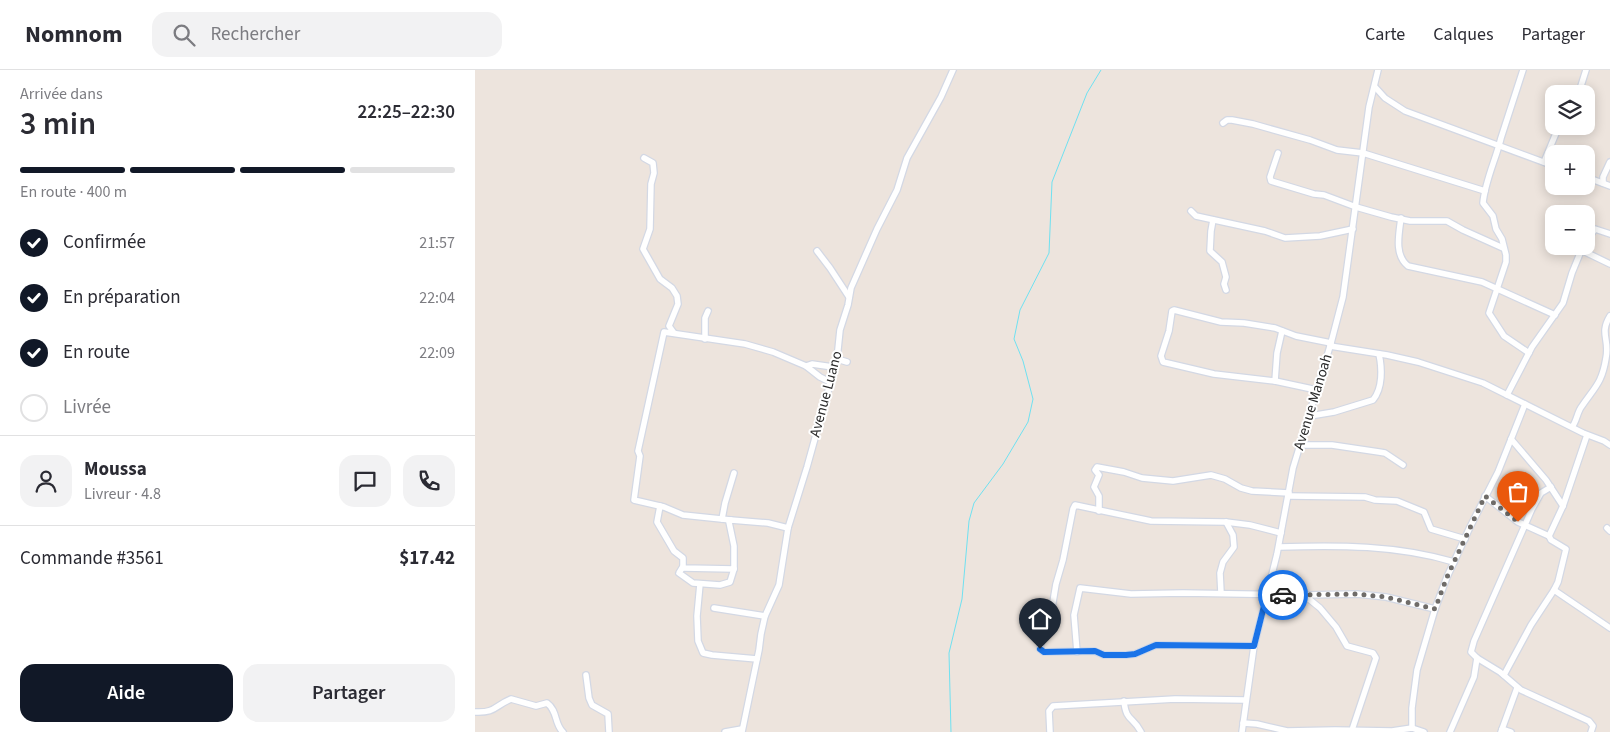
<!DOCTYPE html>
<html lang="fr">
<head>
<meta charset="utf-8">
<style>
  :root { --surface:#fff; --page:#f2f2f3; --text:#2b2b33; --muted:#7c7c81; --line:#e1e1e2; --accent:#111827 }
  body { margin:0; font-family:"Source Sans 3",sans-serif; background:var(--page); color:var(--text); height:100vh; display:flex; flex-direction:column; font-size:19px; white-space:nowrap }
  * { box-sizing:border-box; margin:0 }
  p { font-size:16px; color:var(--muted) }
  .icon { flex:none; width:28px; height:28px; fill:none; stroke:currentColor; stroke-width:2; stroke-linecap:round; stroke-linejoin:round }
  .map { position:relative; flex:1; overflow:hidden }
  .sheet { display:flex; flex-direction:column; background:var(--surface); width:475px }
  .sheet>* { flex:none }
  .fabs { position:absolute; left:1070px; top:15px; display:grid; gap:10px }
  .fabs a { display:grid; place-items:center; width:50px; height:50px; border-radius:10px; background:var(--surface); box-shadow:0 2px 12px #0003; font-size:25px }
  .pin { position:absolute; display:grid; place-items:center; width:42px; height:42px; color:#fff; margin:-51px -21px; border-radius:50% 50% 50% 0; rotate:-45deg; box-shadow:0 0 5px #0007 }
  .pin .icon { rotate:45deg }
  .courier { position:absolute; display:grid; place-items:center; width:50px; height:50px; margin:-25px; border:4px solid #1a73e8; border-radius:50%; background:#fff; color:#222; box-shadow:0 1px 6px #0007 }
  .headline em { font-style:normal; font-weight:600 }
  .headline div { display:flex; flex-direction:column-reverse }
  .headline { display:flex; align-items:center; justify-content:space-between; height:85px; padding:0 20px }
  h1 { font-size:32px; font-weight:600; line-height:38px }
  .bar { display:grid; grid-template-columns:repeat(4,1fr); gap:8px 5px; align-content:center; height:60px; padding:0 20px }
  .bar i { height:6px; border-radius:4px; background:var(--line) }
  .bar .selected { background:var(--accent) }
  .bar p { grid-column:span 4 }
  .line { display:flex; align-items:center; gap:12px; padding:0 20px; border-top:1px solid var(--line) }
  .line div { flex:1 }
  .round { display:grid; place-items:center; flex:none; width:52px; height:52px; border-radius:15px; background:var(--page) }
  ol { padding:0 20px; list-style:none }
  li { display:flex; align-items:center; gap:15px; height:55px }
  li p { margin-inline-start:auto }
  li .icon { padding:5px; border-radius:50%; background:var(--accent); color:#fff; stroke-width:4 }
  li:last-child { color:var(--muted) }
  li i { width:28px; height:28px; border:2px solid var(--line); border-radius:50% }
  .action { display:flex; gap:10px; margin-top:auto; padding:10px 20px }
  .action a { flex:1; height:58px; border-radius:15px; background:var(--accent); color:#fff; font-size:20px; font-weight:600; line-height:58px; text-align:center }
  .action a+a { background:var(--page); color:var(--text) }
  header { display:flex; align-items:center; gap:30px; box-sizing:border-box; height:70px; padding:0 25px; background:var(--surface); border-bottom:1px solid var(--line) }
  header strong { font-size:24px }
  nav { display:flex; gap:28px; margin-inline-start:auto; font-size:18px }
  .search { width:350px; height:45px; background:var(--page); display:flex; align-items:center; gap:12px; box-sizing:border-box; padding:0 18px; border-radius:15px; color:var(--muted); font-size:19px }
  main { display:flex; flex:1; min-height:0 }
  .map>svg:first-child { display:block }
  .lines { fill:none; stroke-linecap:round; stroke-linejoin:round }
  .stream { stroke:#6fe1f1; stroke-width:1 }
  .minor-casing { stroke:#d3d8e4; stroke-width:8 }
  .minor { stroke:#fff; stroke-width:5.5 }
  .done { stroke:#6f6c69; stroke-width:5; stroke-dasharray:0 9 }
  .route { stroke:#1a73e8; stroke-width:6 }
  .labels { text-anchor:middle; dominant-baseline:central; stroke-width:4; stroke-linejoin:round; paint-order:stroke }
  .street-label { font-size:15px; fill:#2b2b2b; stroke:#fff }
</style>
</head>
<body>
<header>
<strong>Nomnom</strong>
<div class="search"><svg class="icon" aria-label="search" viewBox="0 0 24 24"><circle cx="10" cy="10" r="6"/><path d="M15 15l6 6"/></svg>Rechercher</div>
<nav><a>Carte</a><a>Calques</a><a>Partager</a></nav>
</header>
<main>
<section class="sheet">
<div class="headline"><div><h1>3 min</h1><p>Arrivée dans</p></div><em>22:25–22:30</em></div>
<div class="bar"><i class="selected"></i><i class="selected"></i><i class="selected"></i><i></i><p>En route · 400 m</p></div>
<ol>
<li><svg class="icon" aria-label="check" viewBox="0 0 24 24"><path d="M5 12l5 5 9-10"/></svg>Confirmée<p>21:57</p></li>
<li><svg class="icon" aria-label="check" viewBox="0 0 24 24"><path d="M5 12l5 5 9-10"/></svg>En préparation<p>22:04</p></li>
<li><svg class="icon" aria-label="check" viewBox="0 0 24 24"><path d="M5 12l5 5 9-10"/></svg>En route<p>22:09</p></li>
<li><i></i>Livrée</li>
</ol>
<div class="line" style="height:90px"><a class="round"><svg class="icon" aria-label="person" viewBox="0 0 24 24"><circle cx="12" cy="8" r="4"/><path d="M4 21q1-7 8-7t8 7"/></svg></a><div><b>Moussa</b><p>Livreur · 4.8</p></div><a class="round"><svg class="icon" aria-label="chat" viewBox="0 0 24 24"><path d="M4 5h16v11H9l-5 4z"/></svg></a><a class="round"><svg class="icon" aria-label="phone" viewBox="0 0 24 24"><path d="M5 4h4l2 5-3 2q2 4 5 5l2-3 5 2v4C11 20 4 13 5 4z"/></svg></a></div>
<div class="line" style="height:65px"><div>Commande #3561</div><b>$17.42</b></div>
<div class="action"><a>Aide</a><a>Partager</a></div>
</section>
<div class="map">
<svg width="1135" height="662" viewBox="0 0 1135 662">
  <rect width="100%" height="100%" fill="#ede4dd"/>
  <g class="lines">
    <polyline class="stream" points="476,662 474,583 487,529 494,451 499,433 528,394 553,352 558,329 548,291 539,269 545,240 574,183 577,112 612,23 626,0"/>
    <defs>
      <g id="minor">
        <path d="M1048,0L1026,68C1021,89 1010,111 1008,133L1018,146L1021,159L1027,169L1031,185V192L1014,243L1029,266L1054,283"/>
        <polyline points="900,17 910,28 930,41 1079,96"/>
        <polyline points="1101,24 1105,19 1111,0"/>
        <polyline points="748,53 752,50 757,50 778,54 835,70 862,80 888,83 1010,121"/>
        <polyline points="803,83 795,107 796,111 839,124 849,125 881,137 916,147 935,151 972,151 988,160 1028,178"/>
        <polyline points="169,88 178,93 179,103 176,114 175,159 168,179 185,209 197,218 202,226 203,234 194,256 199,263"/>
        <polyline points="1069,92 1084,56"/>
        <polyline points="1111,107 1135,116"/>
        <polyline points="1128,113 1128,107 1135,92"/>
        <polyline points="716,141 721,146 790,161 810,168 845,166 878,159"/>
        <path d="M926,148C924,164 919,185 933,196L1007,212L1080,245"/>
        <polyline points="738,150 736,161 735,181 747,192 751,207 749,214 751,220"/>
        <polyline points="1111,171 1120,159 1135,164"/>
        <polyline points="1106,180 1135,194"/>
        <polyline points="342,181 355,198 374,227"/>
        <polyline points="230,269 230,248 233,241"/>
        <polyline points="855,276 912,285 943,292 1008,313 1108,363 1129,371 1135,375"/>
        <polyline points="362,289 372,292"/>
        <polyline points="331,296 337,294 358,297"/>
        <polyline points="800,311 802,283 807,261"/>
        <polyline points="842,320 800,311 739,304 688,292 686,286 694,261 697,241 699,240 746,252 769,253 800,258 821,266 856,273"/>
        <polyline points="1032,325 1057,277 1088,233 1097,203 1108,176"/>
        <path d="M835,346L859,342L898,330C908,318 907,298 904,284"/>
        <path d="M1097,357C1102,351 1102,342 1107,336C1120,317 1127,313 1131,288C1135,269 1124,264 1135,246"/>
        <polyline points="1036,369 1071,410 1088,436"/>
        <polyline points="826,375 857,375 904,382 910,383 928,395"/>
        <polyline points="1076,417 1066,423 1057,439 999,571 996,582 1002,588 1025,602 1046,620 1114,651 1118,656 1116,662"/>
        <polyline points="814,426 890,427 900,430 922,431 949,442 956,459 990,469"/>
        <polyline points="1010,426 1043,452 1074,466"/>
        <polyline points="185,436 182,452 199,481 208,488 208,498 259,499 259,476 254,452 256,450 293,453 313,458"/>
        <polyline points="624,441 624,426 619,417 624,405 620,400 622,397 649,402 667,408 698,411 736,405 750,409 766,418 777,421 814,423"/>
        <polyline points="247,449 250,433 259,403"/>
        <polyline points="256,450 208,445 189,437 159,430 165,386 163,381 189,262 270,274 298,282 331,296 345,307 355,312"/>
        <polyline points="1132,458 1135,461"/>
        <path d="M804,477C863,475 922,475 979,492"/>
        <polyline points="207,498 204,503 218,513 245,515 255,512 259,499"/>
        <polyline points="225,514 222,546 223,571 228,583 237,585 282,589"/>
        <polyline points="1079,520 1135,558"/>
        <polyline points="746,523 745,503 748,492 759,477 758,465 751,452"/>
        <polyline points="829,525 845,538 861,557 872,576 898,583 901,588 877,660"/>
        <polyline points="239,538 290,546"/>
        <polyline points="779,576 681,575 660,584 651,585 629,585 619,581 569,582 565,579 568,559 577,538 581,514 588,490 598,439 600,435 676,451 751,452 775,455 806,463"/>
        <polyline points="602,582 599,545 605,518 656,524 708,523 829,525 882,524 911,527 960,539"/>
        <polyline points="111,605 114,628 117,635 133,644 134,662"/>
        <polyline points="1029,605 1056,555 1079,520 1083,512 1091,479 1076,470 1074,466 1088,436 1112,365"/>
        <path d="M649,631C651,652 658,646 666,662"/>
        <path d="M0,642C21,643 19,636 36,629L61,636L72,633C83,641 79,654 88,662"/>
        <polyline points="768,653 782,654 812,661 860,660 917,661 937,658 949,662"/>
        <polyline points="937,658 937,638 942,600 960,539 972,507 995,457 1023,402 1050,334"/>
        <polyline points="1027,659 1036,662"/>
        <polyline points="250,662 267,659"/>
        <polyline points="267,662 284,580 286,564 290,546 304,515 313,458 332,397 362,289 365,260 373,235 376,218 402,159 422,120 432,88 466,27 478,0"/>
        <polyline points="575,662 574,641 578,636 700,629 770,630"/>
        <polyline points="767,662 779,576 802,484 818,398 856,273 868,227 894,37 903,0"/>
        <polyline points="975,662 999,607 1002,588"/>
        <polyline points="1026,662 1042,618"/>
      </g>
    </defs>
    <use href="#minor" class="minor-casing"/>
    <use href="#minor" class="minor"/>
  </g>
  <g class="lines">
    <polyline class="done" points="808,525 882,524 911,527 960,539 972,507 1010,426 1043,452"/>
    <polyline class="route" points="565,579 569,582 620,581 629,585 651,585 660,584 681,575 779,576 792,524 808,525"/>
  </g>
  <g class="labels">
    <g class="street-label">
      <text transform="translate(351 324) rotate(-75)">Avenue Luano</text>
      <text transform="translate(838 332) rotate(-73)">Avenue Manoah</text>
    </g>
  </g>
</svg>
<div class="fabs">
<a><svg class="icon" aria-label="layers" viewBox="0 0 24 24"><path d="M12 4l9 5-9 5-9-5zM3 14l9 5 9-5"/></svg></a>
<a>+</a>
<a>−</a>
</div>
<div class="pin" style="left:1043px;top:452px;background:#ea580c"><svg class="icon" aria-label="bag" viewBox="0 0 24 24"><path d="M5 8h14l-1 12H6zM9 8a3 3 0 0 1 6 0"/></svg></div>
<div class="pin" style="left:565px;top:579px;background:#1f2937"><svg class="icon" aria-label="home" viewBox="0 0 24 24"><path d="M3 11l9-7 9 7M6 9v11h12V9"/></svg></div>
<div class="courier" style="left:808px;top:525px"><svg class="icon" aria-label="car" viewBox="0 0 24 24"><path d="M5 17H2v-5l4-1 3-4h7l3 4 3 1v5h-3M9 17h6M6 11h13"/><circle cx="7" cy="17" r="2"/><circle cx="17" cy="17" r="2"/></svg></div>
</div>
</main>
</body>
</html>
